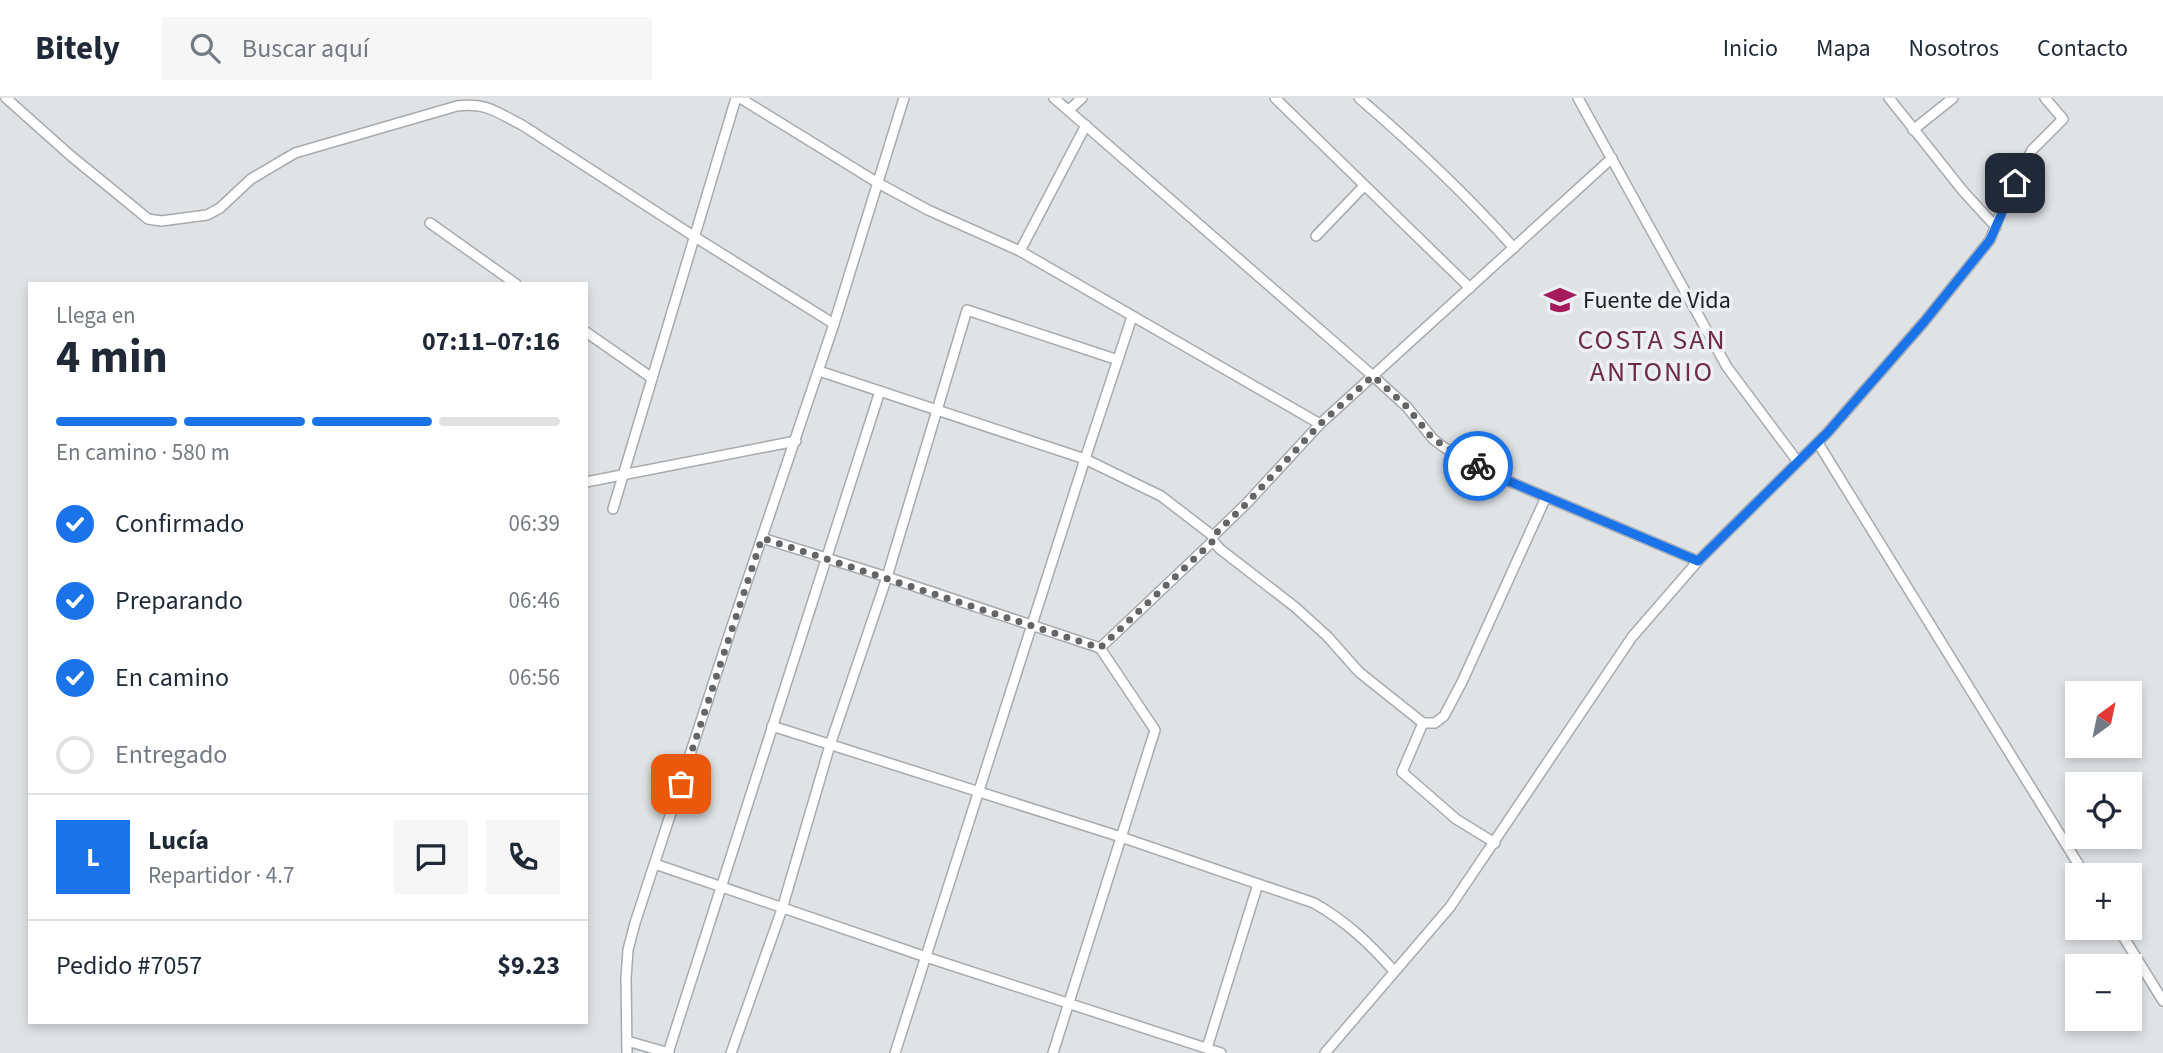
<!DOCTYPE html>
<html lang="es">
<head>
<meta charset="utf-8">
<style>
  :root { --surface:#fff; --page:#f6f6f7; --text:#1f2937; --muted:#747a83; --line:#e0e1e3; --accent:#1a73e8 }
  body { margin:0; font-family:"Source Sans 3",sans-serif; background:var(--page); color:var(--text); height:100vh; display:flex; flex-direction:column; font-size:26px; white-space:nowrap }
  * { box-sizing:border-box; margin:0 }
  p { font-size:23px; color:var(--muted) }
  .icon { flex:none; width:38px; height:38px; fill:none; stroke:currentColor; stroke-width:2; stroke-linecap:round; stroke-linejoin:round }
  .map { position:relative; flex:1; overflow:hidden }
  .sheet { position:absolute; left:28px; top:184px; width:560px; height:742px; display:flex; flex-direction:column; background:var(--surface); border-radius:0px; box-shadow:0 4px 10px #0003 }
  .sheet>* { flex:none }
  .needle { width:46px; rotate:33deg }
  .buttons { position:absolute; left:2065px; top:583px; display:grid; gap:14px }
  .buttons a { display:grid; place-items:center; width:77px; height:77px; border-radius:0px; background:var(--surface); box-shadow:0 4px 10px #0003; font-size:35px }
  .pin { position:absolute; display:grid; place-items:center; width:60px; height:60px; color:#fff; margin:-30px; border-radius:14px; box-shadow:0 4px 10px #0006 }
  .courier { position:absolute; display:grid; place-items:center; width:70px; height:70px; margin:-35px; border:5px solid #1a73e8; border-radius:50%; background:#fff; color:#222; box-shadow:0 2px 9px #0007 }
  .overview em { font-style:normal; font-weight:700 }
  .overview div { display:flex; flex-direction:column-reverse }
  .overview { display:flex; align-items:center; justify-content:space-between; height:119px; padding:0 28px }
  h1 { font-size:46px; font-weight:700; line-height:52px }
  .bar { display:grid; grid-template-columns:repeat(4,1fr); gap:10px 7px; align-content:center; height:84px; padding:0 28px }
  .bar i { height:9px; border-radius:5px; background:var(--line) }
  .bar .current { background:var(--accent) }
  .bar p { grid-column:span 4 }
  .line { display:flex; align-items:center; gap:18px; padding:0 28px; border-top:2px solid var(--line) }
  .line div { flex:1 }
  .round { display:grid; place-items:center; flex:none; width:74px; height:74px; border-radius:0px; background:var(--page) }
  ol { padding:0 28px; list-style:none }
  li { display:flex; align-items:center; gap:21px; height:77px }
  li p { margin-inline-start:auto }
  li .icon { padding:7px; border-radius:50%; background:var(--accent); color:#fff; stroke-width:4 }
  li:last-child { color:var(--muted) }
  li i { width:38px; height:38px; border:4px solid var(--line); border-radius:50% }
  header { display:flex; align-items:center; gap:42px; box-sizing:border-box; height:98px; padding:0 35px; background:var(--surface); border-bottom:2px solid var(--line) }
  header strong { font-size:33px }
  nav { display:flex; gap:38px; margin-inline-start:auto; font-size:24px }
  .search { width:490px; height:63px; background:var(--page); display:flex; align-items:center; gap:18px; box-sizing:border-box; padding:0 24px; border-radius:0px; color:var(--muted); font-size:26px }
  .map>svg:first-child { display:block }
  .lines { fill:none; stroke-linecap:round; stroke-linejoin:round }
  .street-casing { stroke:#a8aaad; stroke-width:12 }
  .street { stroke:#fff; stroke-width:9 }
  .done { stroke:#636567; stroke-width:7; stroke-dasharray:0 12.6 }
  .route { stroke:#1a73e8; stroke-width:9 }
  .labels { text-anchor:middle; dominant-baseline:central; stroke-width:7; stroke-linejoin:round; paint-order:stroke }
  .poi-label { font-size:24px; fill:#202122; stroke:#edf1f3; text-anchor:start }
  .quarter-label { font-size:28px; letter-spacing:2px; fill:#702c46; stroke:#edf1f3 }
</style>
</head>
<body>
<header>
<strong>Bitely</strong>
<div class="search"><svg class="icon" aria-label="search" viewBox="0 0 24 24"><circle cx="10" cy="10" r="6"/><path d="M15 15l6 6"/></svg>Buscar aquí</div>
<nav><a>Inicio</a><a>Mapa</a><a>Nosotros</a><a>Contacto</a></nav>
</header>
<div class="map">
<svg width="2163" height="955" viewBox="0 0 2163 955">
  <rect width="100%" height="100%" fill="#e0e3e6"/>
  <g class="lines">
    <defs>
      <g id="street">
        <path d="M6,0L71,58L136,111L148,121L161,123L207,117L220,110L251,81L295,55L457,8C486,4 496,14 522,27L695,139L834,226"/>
        <polyline points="740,0 878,85 928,112 1020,153"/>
        <polyline points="1054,0 1373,278 1407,309 1433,341 1445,350 1494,377 1698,463"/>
        <polyline points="1275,0 1470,190"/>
        <path d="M1359,0C1415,48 1464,94 1514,150"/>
        <polyline points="1578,0 1727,269 1798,364"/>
        <polyline points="1889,0 1963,93 1996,129"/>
        <polyline points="1069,12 1082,0"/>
        <polyline points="1086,27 1020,153 1320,326"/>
        <polyline points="1913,32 1953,0"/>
        <polyline points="430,125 516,186"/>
        <polyline points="1316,138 1364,88"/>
        <polyline points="586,234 652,280"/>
        <polyline points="819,273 1085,361 1161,398 1213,438"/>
        <polyline points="1818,345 2085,777"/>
        <polyline points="586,384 796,343"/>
        <polyline points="613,411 736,0"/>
        <polyline points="762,440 887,479 1100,550 1155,632 1053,955"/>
        <polyline points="1100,550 1213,443"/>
        <polyline points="1423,625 1435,625 1444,618 1462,584 1546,399"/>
        <path d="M772,628L1121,739L1314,805C1347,824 1369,845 1394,873"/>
        <polyline points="1495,745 1456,721 1402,674 1423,625 1359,574 1327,538 1295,509 1220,451 1213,443 1213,438 1247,405 1320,326 1612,60"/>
        <polyline points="655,766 926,859 1221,955"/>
        <polyline points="2118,830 2163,903"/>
        <polyline points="627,943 669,955"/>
        <polyline points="1207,950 1258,786"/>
        <polyline points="627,955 626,880 628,852 635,825 730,534 834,226 904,0"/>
        <polyline points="668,955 880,293"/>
        <polyline points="731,955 782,811 830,647 887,479 967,212 1118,262"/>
        <polyline points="895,955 1085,361 1132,219"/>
        <polyline points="1325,955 1450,809 1632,539 1698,463 1828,334 1924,224 1990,142 2004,106 2032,52 2063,21 2045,0"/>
      </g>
    </defs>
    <use href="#street" class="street-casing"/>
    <use href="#street" class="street"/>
  </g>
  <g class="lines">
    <polyline class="done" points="681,686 762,440 1100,550 1213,443 1213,438 1247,405 1320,326 1373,278 1407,309 1433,341 1478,368"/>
    <polyline class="route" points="1478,368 1494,377 1698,463 1828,334 1924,224 1990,142 2015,85"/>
  </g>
  <defs>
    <symbol id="school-bare" viewBox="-9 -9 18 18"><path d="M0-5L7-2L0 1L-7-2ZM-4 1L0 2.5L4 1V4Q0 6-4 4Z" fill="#a71a5d" stroke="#edf1f3" stroke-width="2.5" paint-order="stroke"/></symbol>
  </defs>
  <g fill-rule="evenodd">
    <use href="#school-bare" x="1538" y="180" width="44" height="44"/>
  </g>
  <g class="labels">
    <g class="poi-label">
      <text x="1583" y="202">Fuente de Vida</text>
    </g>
    <g class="quarter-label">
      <text x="1652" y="242">COSTA SAN<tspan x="1652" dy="32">ANTONIO</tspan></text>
    </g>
  </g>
</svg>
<div class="buttons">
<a><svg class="needle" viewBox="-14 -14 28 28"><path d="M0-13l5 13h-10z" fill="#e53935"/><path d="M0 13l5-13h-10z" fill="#747a83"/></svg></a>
<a><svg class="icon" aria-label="locate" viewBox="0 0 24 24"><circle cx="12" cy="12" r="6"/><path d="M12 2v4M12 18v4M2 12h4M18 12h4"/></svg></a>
<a>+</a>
<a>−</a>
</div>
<div class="pin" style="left:681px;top:686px;background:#ea580c"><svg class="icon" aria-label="bag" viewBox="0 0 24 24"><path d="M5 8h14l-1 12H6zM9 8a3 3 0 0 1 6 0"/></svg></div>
<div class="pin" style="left:2015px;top:85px;background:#1f2937"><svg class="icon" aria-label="home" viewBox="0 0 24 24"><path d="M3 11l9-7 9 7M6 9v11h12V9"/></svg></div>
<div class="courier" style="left:1478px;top:368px"><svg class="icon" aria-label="bike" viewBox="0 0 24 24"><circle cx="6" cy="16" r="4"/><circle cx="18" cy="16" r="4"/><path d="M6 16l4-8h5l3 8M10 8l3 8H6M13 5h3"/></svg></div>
<section class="sheet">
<div class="overview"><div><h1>4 min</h1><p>Llega en</p></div><em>07:11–07:16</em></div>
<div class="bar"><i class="current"></i><i class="current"></i><i class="current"></i><i></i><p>En camino · 580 m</p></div>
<ol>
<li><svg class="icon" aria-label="check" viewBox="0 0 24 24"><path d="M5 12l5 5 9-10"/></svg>Confirmado<p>06:39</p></li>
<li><svg class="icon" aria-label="check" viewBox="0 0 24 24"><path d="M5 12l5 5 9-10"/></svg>Preparando<p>06:46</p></li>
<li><svg class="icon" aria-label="check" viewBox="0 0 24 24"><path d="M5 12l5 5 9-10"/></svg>En camino<p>06:56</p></li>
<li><i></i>Entregado</li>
</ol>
<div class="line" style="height:126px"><b class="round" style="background:var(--accent);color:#fff">L</b><div><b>Lucía</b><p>Repartidor · 4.7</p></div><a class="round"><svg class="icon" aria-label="chat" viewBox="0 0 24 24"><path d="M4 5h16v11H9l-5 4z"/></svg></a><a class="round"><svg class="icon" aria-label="phone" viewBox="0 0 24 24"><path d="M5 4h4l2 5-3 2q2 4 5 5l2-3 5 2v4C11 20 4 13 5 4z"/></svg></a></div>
<div class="line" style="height:91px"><div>Pedido #7057</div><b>$9.23</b></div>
</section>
</div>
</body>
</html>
